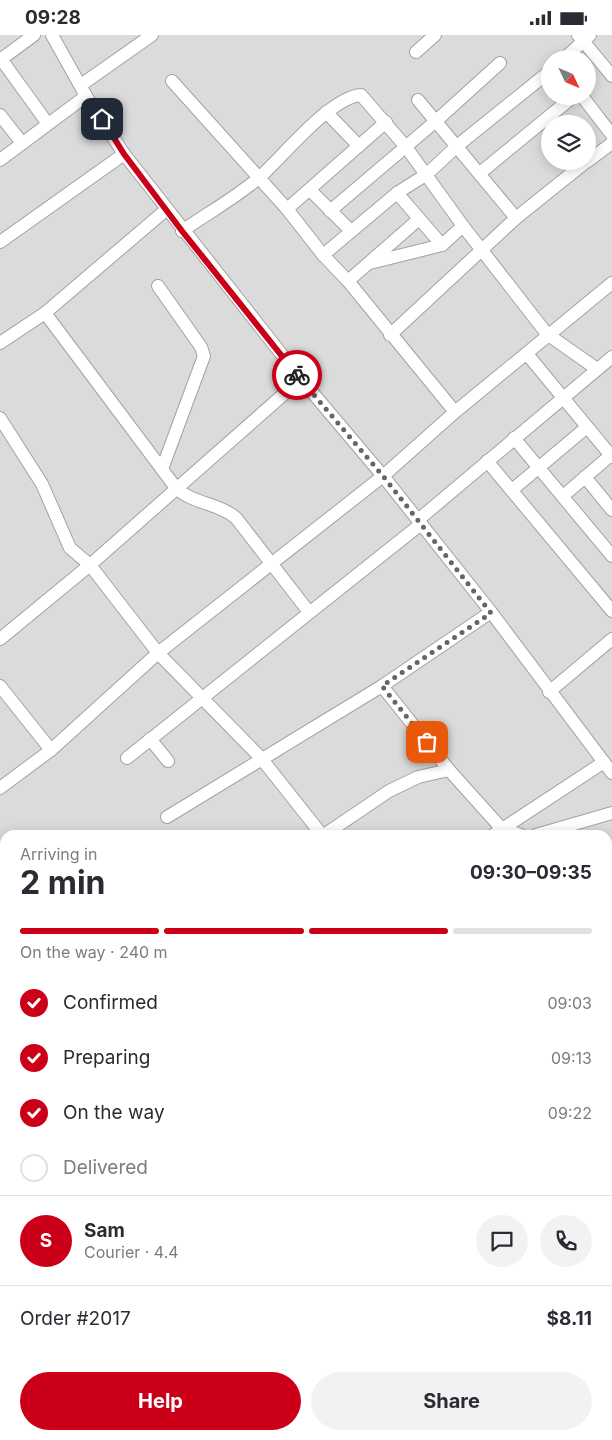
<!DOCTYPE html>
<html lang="en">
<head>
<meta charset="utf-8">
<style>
  :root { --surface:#fff; --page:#f2f2f3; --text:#2b2b33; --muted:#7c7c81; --line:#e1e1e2; --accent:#cb0018 }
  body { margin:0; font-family:Inter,sans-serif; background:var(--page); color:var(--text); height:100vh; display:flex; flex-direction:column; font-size:19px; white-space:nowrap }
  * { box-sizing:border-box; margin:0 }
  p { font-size:16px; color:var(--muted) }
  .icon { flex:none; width:28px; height:28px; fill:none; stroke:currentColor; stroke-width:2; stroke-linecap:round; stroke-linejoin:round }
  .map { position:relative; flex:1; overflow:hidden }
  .panel { position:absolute; left:0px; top:795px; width:612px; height:610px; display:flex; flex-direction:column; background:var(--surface); border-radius:15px 15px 0 0; box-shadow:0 2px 12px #0003 }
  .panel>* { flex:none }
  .needle { width:32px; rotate:134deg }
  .controls { position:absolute; left:541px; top:15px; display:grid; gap:10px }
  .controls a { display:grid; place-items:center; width:55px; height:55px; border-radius:50%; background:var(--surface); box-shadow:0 2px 12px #0003; font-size:25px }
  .pin { position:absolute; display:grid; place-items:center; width:42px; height:42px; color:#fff; margin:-21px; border-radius:10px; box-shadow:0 2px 8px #0006 }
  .courier { position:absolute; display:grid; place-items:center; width:50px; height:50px; margin:-25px; border:4px solid #cb0018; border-radius:50%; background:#fff; color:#222; box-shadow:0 1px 6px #0007 }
  .headline em { font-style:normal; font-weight:700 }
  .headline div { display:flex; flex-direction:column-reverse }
  .headline { display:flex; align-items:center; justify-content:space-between; height:85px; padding:0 20px }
  h1 { font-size:32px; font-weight:700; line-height:38px }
  .bar { display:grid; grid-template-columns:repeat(4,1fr); gap:8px 5px; align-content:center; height:60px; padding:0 20px }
  .bar i { height:6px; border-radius:4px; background:var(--line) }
  .bar .active { background:var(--accent) }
  .bar p { grid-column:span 4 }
  .line { display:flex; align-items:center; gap:12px; padding:0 20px; border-top:1px solid var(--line) }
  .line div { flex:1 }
  .round { display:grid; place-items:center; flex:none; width:52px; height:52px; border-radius:26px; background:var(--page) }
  ol { padding:0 20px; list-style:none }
  li { display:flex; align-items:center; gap:15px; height:55px }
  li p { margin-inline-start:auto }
  li .icon { padding:5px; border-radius:50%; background:var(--accent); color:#fff; stroke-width:4 }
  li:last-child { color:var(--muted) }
  li i { width:28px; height:28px; border:2px solid var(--line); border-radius:50% }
  .button { display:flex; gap:10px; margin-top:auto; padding:10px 20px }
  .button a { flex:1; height:58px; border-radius:30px; background:var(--accent); color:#fff; font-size:20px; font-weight:700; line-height:58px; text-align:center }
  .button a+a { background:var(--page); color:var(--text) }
  .status { display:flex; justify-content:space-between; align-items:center; height:35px; padding:0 25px; background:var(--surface); direction:ltr }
  .status svg { height:14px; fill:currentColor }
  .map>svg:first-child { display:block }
  .residential { fill:#dcdbdb; fill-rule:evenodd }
  .industrial { fill:#e8d5e7 }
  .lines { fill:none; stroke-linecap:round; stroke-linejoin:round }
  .minor-casing { stroke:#a2a2a2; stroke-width:14 }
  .major-casing { stroke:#975300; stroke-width:18 }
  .minor { stroke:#fff; stroke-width:12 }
  .major { stroke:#fec799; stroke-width:16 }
  .done { stroke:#676563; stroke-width:5; stroke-dasharray:0 9 }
  .route { stroke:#cb0018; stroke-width:6 }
</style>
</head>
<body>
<div class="status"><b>09:28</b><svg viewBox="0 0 49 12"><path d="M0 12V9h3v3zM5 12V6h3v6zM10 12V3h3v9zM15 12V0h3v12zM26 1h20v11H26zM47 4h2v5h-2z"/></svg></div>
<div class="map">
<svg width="612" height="1405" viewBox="0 0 612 1405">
  <rect width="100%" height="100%" fill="#efeae3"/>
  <path class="residential" d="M0,0H612V824L608,827V800H5V1224L0,1227ZM550,24H588V61H550ZM550,89H588V126H550Z"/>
  <polygon class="industrial" points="57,1400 148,1400 151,1405 49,1405"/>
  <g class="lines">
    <defs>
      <g id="minor">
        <polyline points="52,0 86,61 124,119 301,344 383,441 491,577 612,738"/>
        <polyline points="578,0 612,41"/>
        <polyline points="416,17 435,0"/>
        <polyline points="1,24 48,89"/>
        <polyline points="564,24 590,0"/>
        <polyline points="0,25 34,0"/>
        <polyline points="172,46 287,174 323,220 348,246 455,377"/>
        <polyline points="81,50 152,0"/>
        <polyline points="582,61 612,100"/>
        <polyline points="418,65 516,183"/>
        <polyline points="326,77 359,111"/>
        <polyline points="0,80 22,108"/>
        <polyline points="0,125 86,61"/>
        <polyline points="588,126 612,108"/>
        <polyline points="480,138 574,61"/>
        <polyline points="310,155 351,196"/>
        <polyline points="397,158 442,210"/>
        <polyline points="287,174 386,87"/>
        <polyline points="330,176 436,86 500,28"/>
        <path d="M182,196C208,178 237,162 261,141C284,120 331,62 361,60L406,112L463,191L547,299L597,334"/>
        <polyline points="0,207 124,119"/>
        <polyline points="323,220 397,158 427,139 457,111 550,36"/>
        <polyline points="370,228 442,210 463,191"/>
        <polyline points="348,246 419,184"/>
        <polyline points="158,251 201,312 204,321 162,434"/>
        <path d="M45,278L176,453C193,469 219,468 236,483L309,577"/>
        <polyline points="390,300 516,183 587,126"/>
        <polyline points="0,308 45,278 167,174"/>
        <polyline points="527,319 612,422"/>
        <polyline points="0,383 42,449 70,513 90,530 158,618 261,723 322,800"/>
        <polyline points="514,403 612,521"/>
        <polyline points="487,426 612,576"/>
        <polyline points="585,442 612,475"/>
        <polyline points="512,455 587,392"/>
        <polyline points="563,461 611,420"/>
        <polyline points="418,485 612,322"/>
        <polyline points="0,604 90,530 301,344"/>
        <polyline points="0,651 51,715"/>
        <polyline points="382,651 449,735 502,794 521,800"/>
        <polyline points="549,657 612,604"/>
        <polyline points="150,704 168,726"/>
        <polyline points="127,723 421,489"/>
        <polyline points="0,753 51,715 158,618 383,441 455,377 612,248"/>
        <polyline points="167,782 382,651 491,577"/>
        <polyline points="324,800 389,756 418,742 449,735"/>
        <polyline points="493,800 604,727"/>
        <polyline points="536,800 612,778"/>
        <polyline points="0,901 5,907"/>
        <polyline points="0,1090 5,1086"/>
        <polyline points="0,1117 5,1113"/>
        <polyline points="608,1318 612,1321"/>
        <polyline points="608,1354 612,1344"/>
        <polyline points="39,1400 43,1405"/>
        <polyline points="92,1400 95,1405"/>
        <polyline points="163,1400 167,1405"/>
        <polyline points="241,1400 245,1405"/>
        <polyline points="313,1400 316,1405"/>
        <polyline points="391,1400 394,1405"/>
        <polyline points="553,1400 556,1405"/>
        <polyline points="25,1405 29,1400"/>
        <polyline points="115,1405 122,1400"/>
        <polyline points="583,1405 585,1400"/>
      </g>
      <g id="major">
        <polyline points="608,912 612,909"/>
        <polyline points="608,948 612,945"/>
        <polyline points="0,1312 5,1308"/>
        <polyline points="0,1353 5,1350"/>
      </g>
    </defs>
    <use href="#minor" class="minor-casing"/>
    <use href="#major" class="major-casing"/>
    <use href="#minor" class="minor"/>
    <use href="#major" class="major"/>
  </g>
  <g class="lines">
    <polyline class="done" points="297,340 383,441 491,578 382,651 427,707"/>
    <polyline class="route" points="102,84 124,119 182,196 297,340"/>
  </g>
</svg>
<div class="controls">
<a><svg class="needle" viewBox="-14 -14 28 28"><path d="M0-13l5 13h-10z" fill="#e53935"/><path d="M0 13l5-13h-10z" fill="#7c7c81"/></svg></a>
<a><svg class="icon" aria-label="layers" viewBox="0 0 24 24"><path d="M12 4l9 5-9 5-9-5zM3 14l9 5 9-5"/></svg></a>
</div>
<div class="pin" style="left:427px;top:707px;background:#ea580c"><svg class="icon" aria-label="bag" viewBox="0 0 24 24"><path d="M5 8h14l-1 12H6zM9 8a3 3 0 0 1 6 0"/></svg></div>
<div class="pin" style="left:102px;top:84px;background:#1f2937"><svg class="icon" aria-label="home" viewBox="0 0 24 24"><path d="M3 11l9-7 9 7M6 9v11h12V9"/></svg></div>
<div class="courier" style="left:297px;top:340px"><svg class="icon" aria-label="bike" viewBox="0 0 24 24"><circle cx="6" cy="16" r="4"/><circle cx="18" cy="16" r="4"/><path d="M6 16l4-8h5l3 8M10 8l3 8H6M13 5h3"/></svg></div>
<section class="panel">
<div class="headline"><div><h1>2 min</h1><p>Arriving in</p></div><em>09:30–09:35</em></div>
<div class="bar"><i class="active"></i><i class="active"></i><i class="active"></i><i></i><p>On the way · 240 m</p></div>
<ol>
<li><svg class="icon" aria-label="check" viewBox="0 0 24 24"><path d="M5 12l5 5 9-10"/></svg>Confirmed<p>09:03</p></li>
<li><svg class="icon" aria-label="check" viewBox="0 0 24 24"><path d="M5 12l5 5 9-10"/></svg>Preparing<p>09:13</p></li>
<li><svg class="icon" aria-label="check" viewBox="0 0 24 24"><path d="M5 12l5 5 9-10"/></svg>On the way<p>09:22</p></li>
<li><i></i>Delivered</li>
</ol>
<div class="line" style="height:90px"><b class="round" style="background:var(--accent);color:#fff">S</b><div><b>Sam</b><p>Courier · 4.4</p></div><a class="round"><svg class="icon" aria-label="chat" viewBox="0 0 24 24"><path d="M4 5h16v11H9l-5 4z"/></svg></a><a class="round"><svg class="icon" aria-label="phone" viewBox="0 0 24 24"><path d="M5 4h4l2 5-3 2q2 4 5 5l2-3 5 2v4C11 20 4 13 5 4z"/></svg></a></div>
<div class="line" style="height:65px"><div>Order #2017</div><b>$8.11</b></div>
<div class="button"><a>Help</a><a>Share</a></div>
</section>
</div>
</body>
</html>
